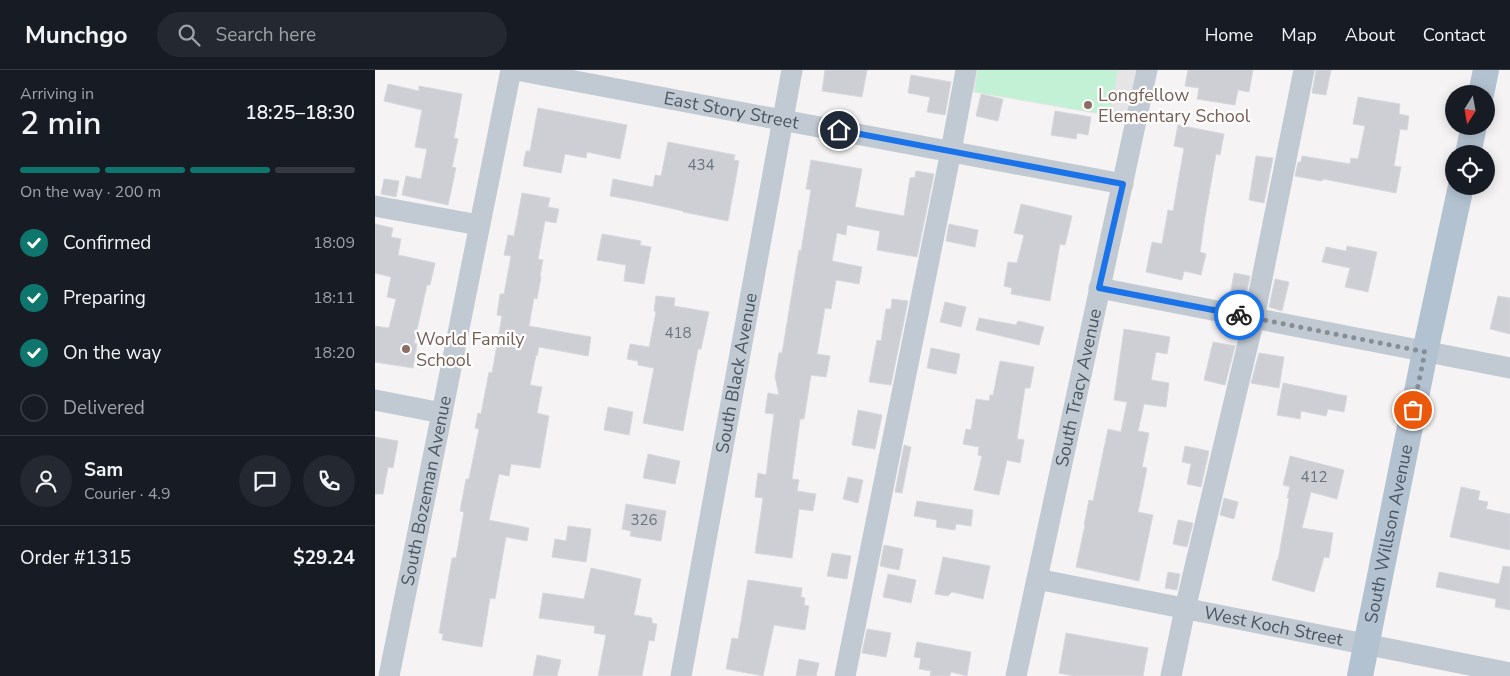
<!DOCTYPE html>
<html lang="en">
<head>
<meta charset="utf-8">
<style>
  :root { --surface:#171b24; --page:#242831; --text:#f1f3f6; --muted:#9ea1a6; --line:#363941; --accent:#0f766e }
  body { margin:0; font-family:"Nunito Sans",sans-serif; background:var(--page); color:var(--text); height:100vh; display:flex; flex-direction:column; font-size:19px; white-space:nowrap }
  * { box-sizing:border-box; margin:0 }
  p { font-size:16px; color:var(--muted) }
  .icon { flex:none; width:28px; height:28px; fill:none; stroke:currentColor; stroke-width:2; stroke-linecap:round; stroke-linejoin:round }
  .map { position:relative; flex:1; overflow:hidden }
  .drawer { display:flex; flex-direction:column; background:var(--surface); width:375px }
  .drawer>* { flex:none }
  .needle { width:32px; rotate:191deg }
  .fabs { position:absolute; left:1070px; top:15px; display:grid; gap:10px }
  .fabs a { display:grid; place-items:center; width:50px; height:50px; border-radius:50%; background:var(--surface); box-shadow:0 2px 12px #0003; font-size:25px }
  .pin { position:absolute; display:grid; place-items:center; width:42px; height:42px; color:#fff; margin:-21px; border:2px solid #fff; border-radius:50%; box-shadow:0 1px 5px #0007 }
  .courier { position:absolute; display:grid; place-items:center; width:50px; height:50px; margin:-25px; border:4px solid #1a73e8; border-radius:50%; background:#fff; color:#222; box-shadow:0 1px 6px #0007 }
  .overview em { font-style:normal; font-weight:600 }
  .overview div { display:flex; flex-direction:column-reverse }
  .overview { display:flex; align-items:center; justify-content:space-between; height:85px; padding:0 20px }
  h1 { font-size:32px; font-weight:600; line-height:38px }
  .bar { display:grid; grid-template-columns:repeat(4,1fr); gap:8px 5px; align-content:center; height:60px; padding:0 20px }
  .bar i { height:6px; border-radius:4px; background:var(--line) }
  .bar .active { background:var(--accent) }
  .bar p { grid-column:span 4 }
  .line { display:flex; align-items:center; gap:12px; padding:0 20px; border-top:1px solid var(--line) }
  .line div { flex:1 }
  .round { display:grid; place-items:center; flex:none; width:52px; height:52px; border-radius:26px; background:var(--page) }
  ol { padding:0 20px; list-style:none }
  li { display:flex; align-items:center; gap:15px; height:55px }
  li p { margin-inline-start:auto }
  li .icon { padding:5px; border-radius:50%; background:var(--accent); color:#fff; stroke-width:4 }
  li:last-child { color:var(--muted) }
  li i { width:28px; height:28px; border:2px solid var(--line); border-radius:50% }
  header { display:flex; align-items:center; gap:30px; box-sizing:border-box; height:70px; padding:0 25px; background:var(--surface); border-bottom:1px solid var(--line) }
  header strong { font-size:24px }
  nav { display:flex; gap:28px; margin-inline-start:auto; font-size:18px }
  .search { width:350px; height:45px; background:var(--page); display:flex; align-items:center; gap:12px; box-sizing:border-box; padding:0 18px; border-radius:28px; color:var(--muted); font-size:19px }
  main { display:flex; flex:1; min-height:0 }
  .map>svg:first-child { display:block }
  .education { fill:#e6e4e5 }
  .green { fill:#c3f1d5 }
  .building { fill:#cdcfd5; stroke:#d7d9de }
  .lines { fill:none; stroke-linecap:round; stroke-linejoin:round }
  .minor { stroke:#c1cad2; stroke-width:21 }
  .major { stroke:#b3c2d1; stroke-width:26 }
  .done { stroke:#868d94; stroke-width:5; stroke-dasharray:0 9 }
  .route { stroke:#1a73e8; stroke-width:6 }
  .education-dot { fill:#8d6e63; stroke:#fff; stroke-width:2 }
  .labels { text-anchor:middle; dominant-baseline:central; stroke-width:4.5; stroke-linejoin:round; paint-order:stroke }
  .number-label { font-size:15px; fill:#6b747e }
  .education-label { font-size:18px; fill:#785e54; stroke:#fff; text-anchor:start }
  .street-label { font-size:18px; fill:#4a5661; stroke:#fff }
</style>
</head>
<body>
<header>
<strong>Munchgo</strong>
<div class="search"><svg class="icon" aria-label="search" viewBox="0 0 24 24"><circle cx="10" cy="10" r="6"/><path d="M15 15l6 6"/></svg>Search here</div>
<nav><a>Home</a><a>Map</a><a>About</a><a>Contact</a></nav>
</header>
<main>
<section class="drawer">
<div class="overview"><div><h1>2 min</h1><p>Arriving in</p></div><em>18:25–18:30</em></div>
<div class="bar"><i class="active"></i><i class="active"></i><i class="active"></i><i></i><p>On the way · 200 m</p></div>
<ol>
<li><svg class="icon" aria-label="check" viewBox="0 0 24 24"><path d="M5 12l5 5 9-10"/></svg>Confirmed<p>18:09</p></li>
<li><svg class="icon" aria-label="check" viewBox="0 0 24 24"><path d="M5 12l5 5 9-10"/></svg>Preparing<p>18:11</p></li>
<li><svg class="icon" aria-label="check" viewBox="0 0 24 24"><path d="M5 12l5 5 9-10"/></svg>On the way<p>18:20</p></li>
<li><i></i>Delivered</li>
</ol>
<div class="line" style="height:90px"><a class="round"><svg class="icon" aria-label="person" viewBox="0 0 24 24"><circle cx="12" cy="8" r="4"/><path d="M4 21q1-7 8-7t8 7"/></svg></a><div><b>Sam</b><p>Courier · 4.9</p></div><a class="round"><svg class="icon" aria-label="chat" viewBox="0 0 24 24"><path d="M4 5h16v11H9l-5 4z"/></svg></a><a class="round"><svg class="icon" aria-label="phone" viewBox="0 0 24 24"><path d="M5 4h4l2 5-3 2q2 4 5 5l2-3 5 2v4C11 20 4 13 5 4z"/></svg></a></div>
<div class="line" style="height:65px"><div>Order #1315</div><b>$29.24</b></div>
</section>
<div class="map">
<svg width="1135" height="606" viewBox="0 0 1135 606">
  <rect width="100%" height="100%" fill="#f5f3f3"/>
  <polygon class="education" points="597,0 761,0 751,49 592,21"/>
  <polygon class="green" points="603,0 743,0 735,45 600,22"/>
  <g class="building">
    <polygon points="450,0 492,0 487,27 447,21"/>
    <polygon points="813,0 878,0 874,22 863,20 860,35 822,29 824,18 810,16"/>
    <polygon points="941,0 956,0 951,25 937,23"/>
    <polygon points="536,5 576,12 570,45 552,42 555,27 533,23"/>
    <polygon points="13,14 44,21 44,16 87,24 79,68 83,69 77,97 81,98 73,135 27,125 31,106 46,109 52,79 40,77 47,40 9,31"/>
    <polygon points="606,24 628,29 623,51 601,46"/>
    <polygon points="983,27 1025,34 1024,44 1034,46 1032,60 1025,59 1019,96 1026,97 1021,123 948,109 947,111 920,106 923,92 926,92 927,86 975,94 976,88 983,89 990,56 978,54"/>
    <polygon points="163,38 252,55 245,89 212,82 211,88 190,84 186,103 148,96 151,81 155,81"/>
    <polygon points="680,41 716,47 713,65 702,63 701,69 676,65"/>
    <polygon points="803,55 849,64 845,85 841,84 830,147 825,182 831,184 826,205 809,201 807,210 771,202 777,172 787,174 793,140 798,141 809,78 799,76"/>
    <polygon points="293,72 360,85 359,90 364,91 353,151 308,142 308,141 263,131 235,126 238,109 278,117 280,105 286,106"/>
    <polygon points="881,86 898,88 889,133 874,130"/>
    <polygon points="436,90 487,99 480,137 529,146 535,108 540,107 541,101 559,104 542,187 502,180 505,161 472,155 471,165 462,163 457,191 487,197 484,214 461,210 456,239 450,238 442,284 455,286 451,307 436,305 429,349 425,349 417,409 424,410 422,421 441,424 438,441 424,439 417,488 380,483 388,428 380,427 383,403 391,405 399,344 390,343 393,323 404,325 400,307 404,283 407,283 424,180 426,181 436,120 431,119"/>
    <polygon points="9,109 24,111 21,127 6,124"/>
    <polygon points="147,123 175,128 173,137 184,139 181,153 170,151 163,189 168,190 165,206 166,207 162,229 159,228 154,256 216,267 213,286 164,277 162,286 161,285 155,315 167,317 162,343 174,346 165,398 136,394 134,406 124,404 114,450 154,458 152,471 131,467 120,529 115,528 107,577 67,570 68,564 64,563 77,488 81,488 89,442 85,441 91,409 94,409 104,359 100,358 103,343 106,344 114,302 117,303 127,246 122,245 125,224 129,224 136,186 129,185 133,165 139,166"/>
    <polygon points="646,134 697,146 690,175 685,174 675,231 636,224 637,218 629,216 633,192 642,193 649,165 639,163"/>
    <polygon points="0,154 18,158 16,167 26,169 23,185 60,193 55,215 52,215 39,273 42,274 38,298 0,292 0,256 14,258 21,229 12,227 16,207 0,203"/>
    <polygon points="574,154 603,160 600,177 571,171"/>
    <polygon points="227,164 266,171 265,175 276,177 269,214 249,211 251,195 222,190"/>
    <polygon points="972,176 1002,182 993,222 970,217 975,198 947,192 951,177 971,181"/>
    <polygon points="859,203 875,206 870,230 855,226"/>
    <polygon points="900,209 914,212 907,241 894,237"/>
    <polygon points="281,226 300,228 299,236 334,242 326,279 323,279 308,361 268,353 279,298 263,295 263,291 252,289 255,274 274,277 281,242 279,241"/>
    <polygon points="1123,226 1135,228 1135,264 1115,259"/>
    <polygon points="517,229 533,231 516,315 494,312 502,270 506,271 511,239 516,239"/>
    <polygon points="570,232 591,237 586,257 565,252"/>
    <polygon points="604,248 641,255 643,251 669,257 664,275 601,260"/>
    <polygon points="749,259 795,267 792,284 781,282 776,310 794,313 791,337 769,334 763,361 774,363 767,397 772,398 763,442 778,445 764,511 701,497 710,455 709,455 714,430 718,431 733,359 746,362 752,332 739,330"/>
    <polygon points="838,272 860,276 850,315 829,310"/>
    <polygon points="556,278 585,284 581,304 552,298"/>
    <polygon points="884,283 909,287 904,318 876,313"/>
    <polygon points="625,291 659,297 655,318 650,318 642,369 649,370 645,393 632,390 624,425 599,420 607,386 603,385 604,377 588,374 591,359 596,360 601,329 614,331 615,325 618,325"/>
    <polygon points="908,313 972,326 969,342 953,339 951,346 926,341 925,349 902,345"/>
    <polygon points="233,337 258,342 254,365 229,360"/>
    <polygon points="483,340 507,345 500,379 477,375"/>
    <polygon points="0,367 23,371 18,398 13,397 8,424 0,424"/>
    <polygon points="529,375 536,377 527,423 520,422"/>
    <polygon points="810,376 834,381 826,417 812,414 816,394 807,392"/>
    <polygon points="273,384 305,391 300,414 268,408"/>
    <polygon points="915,386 969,400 962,429 936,422 927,458 958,463 954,488 949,487 939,522 897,510 902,490 903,490 914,428 912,428 915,417 908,415"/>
    <polygon points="473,407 488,410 483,433 468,429"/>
    <polygon points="1086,417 1105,421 1103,430 1113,432 1111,439 1135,444 1135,480 1075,467"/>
    <polygon points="849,428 863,432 859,449 845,445"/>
    <polygon points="542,431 598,440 596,456 581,454 580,460 561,457 562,450 539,446"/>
    <polygon points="251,434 291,441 286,471 255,466 256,461 247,459"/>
    <polygon points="803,450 818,453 812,477 798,474"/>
    <polygon points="193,456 216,459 211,492 177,487 180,469 191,471"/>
    <polygon points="509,475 528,479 524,500 505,496"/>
    <polygon points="457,483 476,486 472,509 452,506"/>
    <polygon points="568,487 615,496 608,529 577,522 573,526 560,524"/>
    <polygon points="1128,496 1135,497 1135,540 1120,537 1121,529 1061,517 1064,502 1124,514"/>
    <polygon points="216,498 266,509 259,545 277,548 277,553 282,554 279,571 274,570 267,606 223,606 231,565 219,563 220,556 164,548 168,523 209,529"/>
    <polygon points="793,502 805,504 802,520 790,518"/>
    <polygon points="513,504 541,510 536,533 508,527"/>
    <polygon points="373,510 427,518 426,527 430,528 429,535 434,536 430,560 399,555 388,606 351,599 357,568 363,569"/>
    <polygon points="492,559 516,563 511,587 487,583"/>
    <polygon points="691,563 773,578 768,606 698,606 684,603"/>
    <polygon points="542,572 596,582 592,606 576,602 575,606 555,606 556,601 544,599 546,588 539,587"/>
    <polygon points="162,585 186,590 182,606 158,606"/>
    <polygon points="424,589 444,593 441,606 421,606"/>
  </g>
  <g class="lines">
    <g class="minor">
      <path id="s1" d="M141,0L748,114"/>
      <polyline points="0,136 104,155"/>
      <polyline points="724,218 1135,298"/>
      <polyline points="0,330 67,343"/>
      <path id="s2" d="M662,509L1135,603"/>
      <path id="s3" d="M14,606L136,0"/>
      <path id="s4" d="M306,606L417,0"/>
      <polyline points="470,606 576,81 591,0"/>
      <path id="s5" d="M641,606L772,0"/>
      <polyline points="796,606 810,539 879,248 929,0"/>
    </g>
    <g class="major">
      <polyline points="1106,24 1111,0"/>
      <polyline points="1093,84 1099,56"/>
      <path id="s6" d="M985,606L1050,282L1086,116"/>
    </g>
  </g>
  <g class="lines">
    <polyline class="done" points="864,245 1050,282 1038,340"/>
    <polyline class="route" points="464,60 748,114 724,218 864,245"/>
  </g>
  <g class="education-dot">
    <circle cx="713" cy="35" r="5"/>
    <circle cx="31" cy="279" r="5"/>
  </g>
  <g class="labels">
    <g class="number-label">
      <text x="326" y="95">434</text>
      <text x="303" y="263">418</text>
      <text x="939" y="407">412</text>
      <text x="269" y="450">326</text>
    </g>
    <g class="education-label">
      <text x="723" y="25">Longfellow<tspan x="723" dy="21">Elementary School</tspan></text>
      <text x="41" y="269">World Family<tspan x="41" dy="21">School</tspan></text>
    </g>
    <g class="street-label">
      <text stroke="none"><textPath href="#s1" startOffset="219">East Story Street</textPath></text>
      <text stroke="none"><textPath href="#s4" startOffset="308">South Black Avenue</textPath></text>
      <text stroke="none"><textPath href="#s5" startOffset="295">South Tracy Avenue</textPath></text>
      <text stroke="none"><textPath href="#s3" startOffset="189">South Bozeman Avenue</textPath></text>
      <text stroke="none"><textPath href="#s6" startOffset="145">South Willson Avenue</textPath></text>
      <text stroke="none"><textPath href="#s2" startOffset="241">West Koch Street</textPath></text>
    </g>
  </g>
</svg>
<div class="fabs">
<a><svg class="needle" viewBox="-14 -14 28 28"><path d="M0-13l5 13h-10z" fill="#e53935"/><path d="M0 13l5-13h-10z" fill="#9ea1a6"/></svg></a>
<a><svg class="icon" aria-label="locate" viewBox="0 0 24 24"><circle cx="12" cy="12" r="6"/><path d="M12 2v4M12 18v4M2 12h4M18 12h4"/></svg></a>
</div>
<div class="pin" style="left:1038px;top:340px;background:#ea580c"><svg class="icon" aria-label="bag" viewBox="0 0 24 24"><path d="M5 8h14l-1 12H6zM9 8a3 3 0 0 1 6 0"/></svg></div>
<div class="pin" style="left:464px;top:60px;background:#1f2937"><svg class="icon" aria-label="home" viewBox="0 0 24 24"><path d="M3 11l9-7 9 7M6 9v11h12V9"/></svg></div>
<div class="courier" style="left:864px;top:245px"><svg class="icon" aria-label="bike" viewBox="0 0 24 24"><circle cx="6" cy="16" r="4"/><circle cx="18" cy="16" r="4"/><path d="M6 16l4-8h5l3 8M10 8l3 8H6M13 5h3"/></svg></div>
</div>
</main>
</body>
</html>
